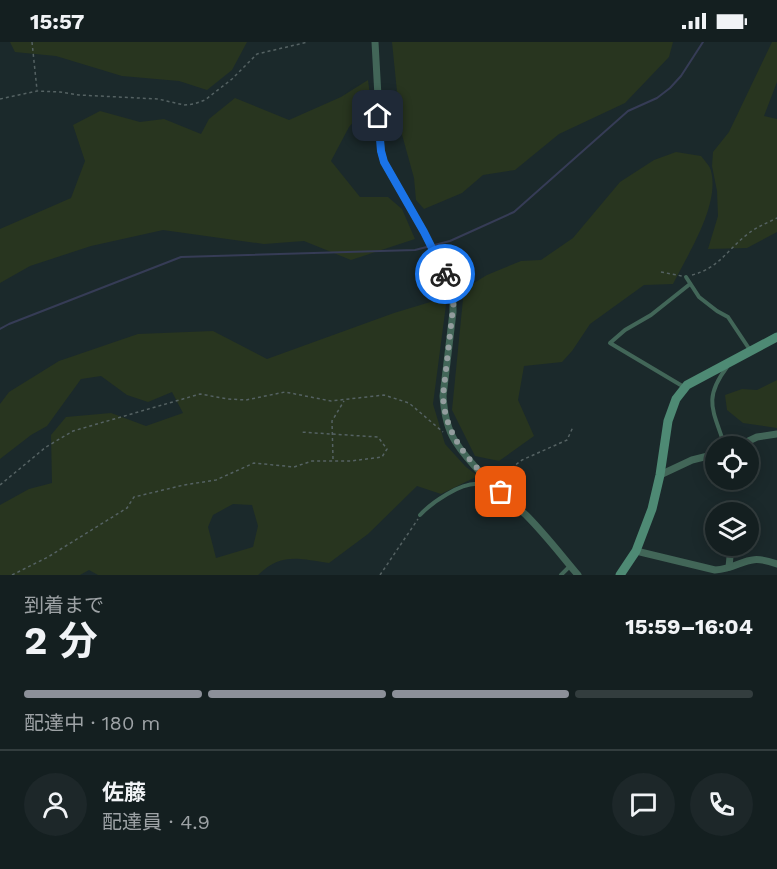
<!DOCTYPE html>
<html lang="ja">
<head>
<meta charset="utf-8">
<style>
  :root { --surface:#141f20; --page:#1d2729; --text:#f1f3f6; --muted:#9da2a5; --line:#333d3e; --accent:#8c9099 }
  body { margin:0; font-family:"Work Sans","Noto Sans JP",sans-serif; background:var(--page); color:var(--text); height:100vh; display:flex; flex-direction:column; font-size:22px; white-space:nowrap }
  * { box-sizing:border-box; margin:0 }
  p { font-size:20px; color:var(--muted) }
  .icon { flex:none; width:33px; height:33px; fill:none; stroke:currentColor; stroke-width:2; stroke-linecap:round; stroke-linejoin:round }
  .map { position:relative; height:533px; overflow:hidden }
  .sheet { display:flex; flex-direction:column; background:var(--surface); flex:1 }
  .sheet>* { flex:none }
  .tools { position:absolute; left:705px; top:394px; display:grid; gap:12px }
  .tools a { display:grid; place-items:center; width:54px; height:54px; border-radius:50%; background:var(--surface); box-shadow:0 3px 15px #0003,0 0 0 2px var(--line); font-size:30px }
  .pin { position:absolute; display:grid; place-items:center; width:51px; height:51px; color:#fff; margin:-26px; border-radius:12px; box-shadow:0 3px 9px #0006 }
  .courier { position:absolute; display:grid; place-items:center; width:60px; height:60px; margin:-30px; border:4px solid #1a73e8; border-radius:50%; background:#fff; color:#222; box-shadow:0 2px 8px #0007 }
  .overview em { font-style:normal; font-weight:700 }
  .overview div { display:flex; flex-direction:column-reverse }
  .overview { display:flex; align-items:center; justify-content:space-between; height:102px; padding:0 24px }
  h1 { font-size:39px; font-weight:700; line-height:45px }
  .bar { display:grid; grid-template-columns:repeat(4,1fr); gap:9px 6px; align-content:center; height:72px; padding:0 24px }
  .bar i { height:8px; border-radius:4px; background:var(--line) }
  .bar .active { background:var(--accent) }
  .bar p { grid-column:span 4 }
  .line { display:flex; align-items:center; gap:15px; padding:0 24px; border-top:2px solid var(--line) }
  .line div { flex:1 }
  .round { display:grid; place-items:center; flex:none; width:63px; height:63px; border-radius:32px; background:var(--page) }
  .status { display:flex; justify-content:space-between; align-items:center; height:42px; padding:0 30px; background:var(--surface); direction:ltr }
  .status svg { height:16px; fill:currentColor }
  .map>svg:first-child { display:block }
  .green { fill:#28351f; fill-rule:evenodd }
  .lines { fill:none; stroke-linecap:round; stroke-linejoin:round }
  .stream { stroke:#363c56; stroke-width:2 }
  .path { stroke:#556263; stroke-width:1.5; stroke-dasharray:3 3; stroke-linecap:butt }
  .lane { stroke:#426658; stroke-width:4 }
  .street { stroke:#426658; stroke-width:7 }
  .secondary { stroke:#4e8a74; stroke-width:9 }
  .done { stroke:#939d9e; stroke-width:6; stroke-dasharray:0 10.8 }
  .route { stroke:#1a73e8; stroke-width:8 }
</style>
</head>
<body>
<div class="status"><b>15:57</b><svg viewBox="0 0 49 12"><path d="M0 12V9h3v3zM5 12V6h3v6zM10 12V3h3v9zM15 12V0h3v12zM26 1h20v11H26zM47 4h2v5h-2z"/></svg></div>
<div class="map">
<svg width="777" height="533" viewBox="0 0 777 533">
  <rect width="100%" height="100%" fill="#1b292b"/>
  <g class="green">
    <polygon points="10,0 247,0 232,28 207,48 179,39 122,34 56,14 15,10"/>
    <polygon points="392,0 673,0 669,15 625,61 559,92 515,128 483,133 462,151 424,167 416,158 414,136 401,89"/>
    <polygon points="772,0 777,0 777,40 764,74 777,77 777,190 747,206 708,207 718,174 717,149 712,124 713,110 729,90"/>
    <polygon points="368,38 371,61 349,85 331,119 360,155 388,155 402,167 415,197 351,218 304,199 264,202 163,188 91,204 30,224 0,241 0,187 71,156 85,119 73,83 100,69 140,80 164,77 201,92 209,77 235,56 289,78 341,55"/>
    <path d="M676,110L701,114C704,118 710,124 711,129C720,163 688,212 673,242L644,243L590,282L572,309L562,320L524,324L518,358L534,394L499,419L475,414L452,368L464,247L487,233L521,219L541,218L573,196L620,140L654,118Z"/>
    <path d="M447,255L433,362L445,402L466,425L478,434L441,452L417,444L368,492L329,521C299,517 282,510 258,533H98L89,528L80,533H0V463L29,447L52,441L51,393L66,375L111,371L146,384L183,371L172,350L148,360L127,353L101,334L81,337L47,384L31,393L0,417V362L9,350L59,319L138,292L213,289L267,317L394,271ZM233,462L252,463L258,484L253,505L216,516L208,485L213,473Z"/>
    <polygon points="777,338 777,386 743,381 727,368 725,353 742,347 757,348"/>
  </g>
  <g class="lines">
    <polyline class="stream" points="0,287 9,282 181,215 415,208 450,199 514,170 628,69 657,56 670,46 681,34 703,0"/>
    <g class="path">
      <polyline points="32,0 37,48"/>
      <polyline points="0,57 37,49 60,50 79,53 158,57 184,63 194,62 205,58 232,37 257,12 308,0"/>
      <polyline points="661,230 682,234"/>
      <path d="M692,233C718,226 725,211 744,195C754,186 765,182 777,176"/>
      <polyline points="333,417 332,379 344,359"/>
      <polyline points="497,437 522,418 567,398 573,385"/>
      <polyline points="0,443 46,405 73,389 200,352 228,357 246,358 285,350 331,359 384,353 409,361 443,390"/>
      <polyline points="12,533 48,515 127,466 134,455 184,443 216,438 254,421 294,425 312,419 351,419 382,415 387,407 378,395 300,390"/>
      <polyline points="380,533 418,477"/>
    </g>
    <g class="lane">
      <polyline points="686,235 699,255 717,269 728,275 750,308"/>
      <polyline points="684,345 610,301 625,288 651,273 690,242"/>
      <path d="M725,405C714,369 702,358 727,325"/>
      <path d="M420,473C431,461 461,440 479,442C485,444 492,447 498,449"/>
      <polyline points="561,533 570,524"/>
    </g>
    <g class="street">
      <path d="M375,0L381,109L384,120L424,190L453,249V270L443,354C444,369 447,386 455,399C472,426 502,451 526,473C545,492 561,513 578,533"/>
      <polyline points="736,405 757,395 777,392"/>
      <polyline points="660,433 692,418 716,412"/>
      <polyline points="736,471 738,466"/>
      <path d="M636,509L715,528C743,526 745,510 777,522"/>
      <polyline points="729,525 731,504"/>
    </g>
    <polyline class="secondary" points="620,533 636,509 652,467 660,433 668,379 676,357 687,343 777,295"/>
  </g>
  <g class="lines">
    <path class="done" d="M445,232L453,249L454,257L443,354C445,396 472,422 501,450"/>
    <polyline class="route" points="378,74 381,109 384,120 424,190 445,232"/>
  </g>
</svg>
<div class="tools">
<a><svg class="icon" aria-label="locate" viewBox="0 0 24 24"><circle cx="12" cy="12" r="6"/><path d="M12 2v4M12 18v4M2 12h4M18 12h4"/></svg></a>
<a><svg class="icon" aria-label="layers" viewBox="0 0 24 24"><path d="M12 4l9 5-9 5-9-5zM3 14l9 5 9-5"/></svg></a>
</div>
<div class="pin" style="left:501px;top:450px;background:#ea580c"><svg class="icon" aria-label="bag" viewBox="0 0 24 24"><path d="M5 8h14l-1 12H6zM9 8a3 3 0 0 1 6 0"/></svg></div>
<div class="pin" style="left:378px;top:74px;background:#1f2937"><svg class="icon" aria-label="home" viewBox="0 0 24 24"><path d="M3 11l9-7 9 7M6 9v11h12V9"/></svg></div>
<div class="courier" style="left:445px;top:232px"><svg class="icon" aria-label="bike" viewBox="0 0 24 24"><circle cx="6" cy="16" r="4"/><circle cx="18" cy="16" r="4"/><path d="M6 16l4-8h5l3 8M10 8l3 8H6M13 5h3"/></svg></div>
</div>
<section class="sheet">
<div class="overview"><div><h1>2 分</h1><p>到着まで</p></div><em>15:59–16:04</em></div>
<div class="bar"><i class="active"></i><i class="active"></i><i class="active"></i><i></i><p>配達中 · 180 m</p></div>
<div class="line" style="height:108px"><a class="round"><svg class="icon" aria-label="person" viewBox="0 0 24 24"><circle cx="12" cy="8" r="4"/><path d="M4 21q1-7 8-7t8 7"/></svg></a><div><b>佐藤</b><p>配達員 · 4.9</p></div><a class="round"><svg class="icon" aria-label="chat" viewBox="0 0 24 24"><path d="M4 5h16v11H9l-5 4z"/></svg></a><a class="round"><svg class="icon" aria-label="phone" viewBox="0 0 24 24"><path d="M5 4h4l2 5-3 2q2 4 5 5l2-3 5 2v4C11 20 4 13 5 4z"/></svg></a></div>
</section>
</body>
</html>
